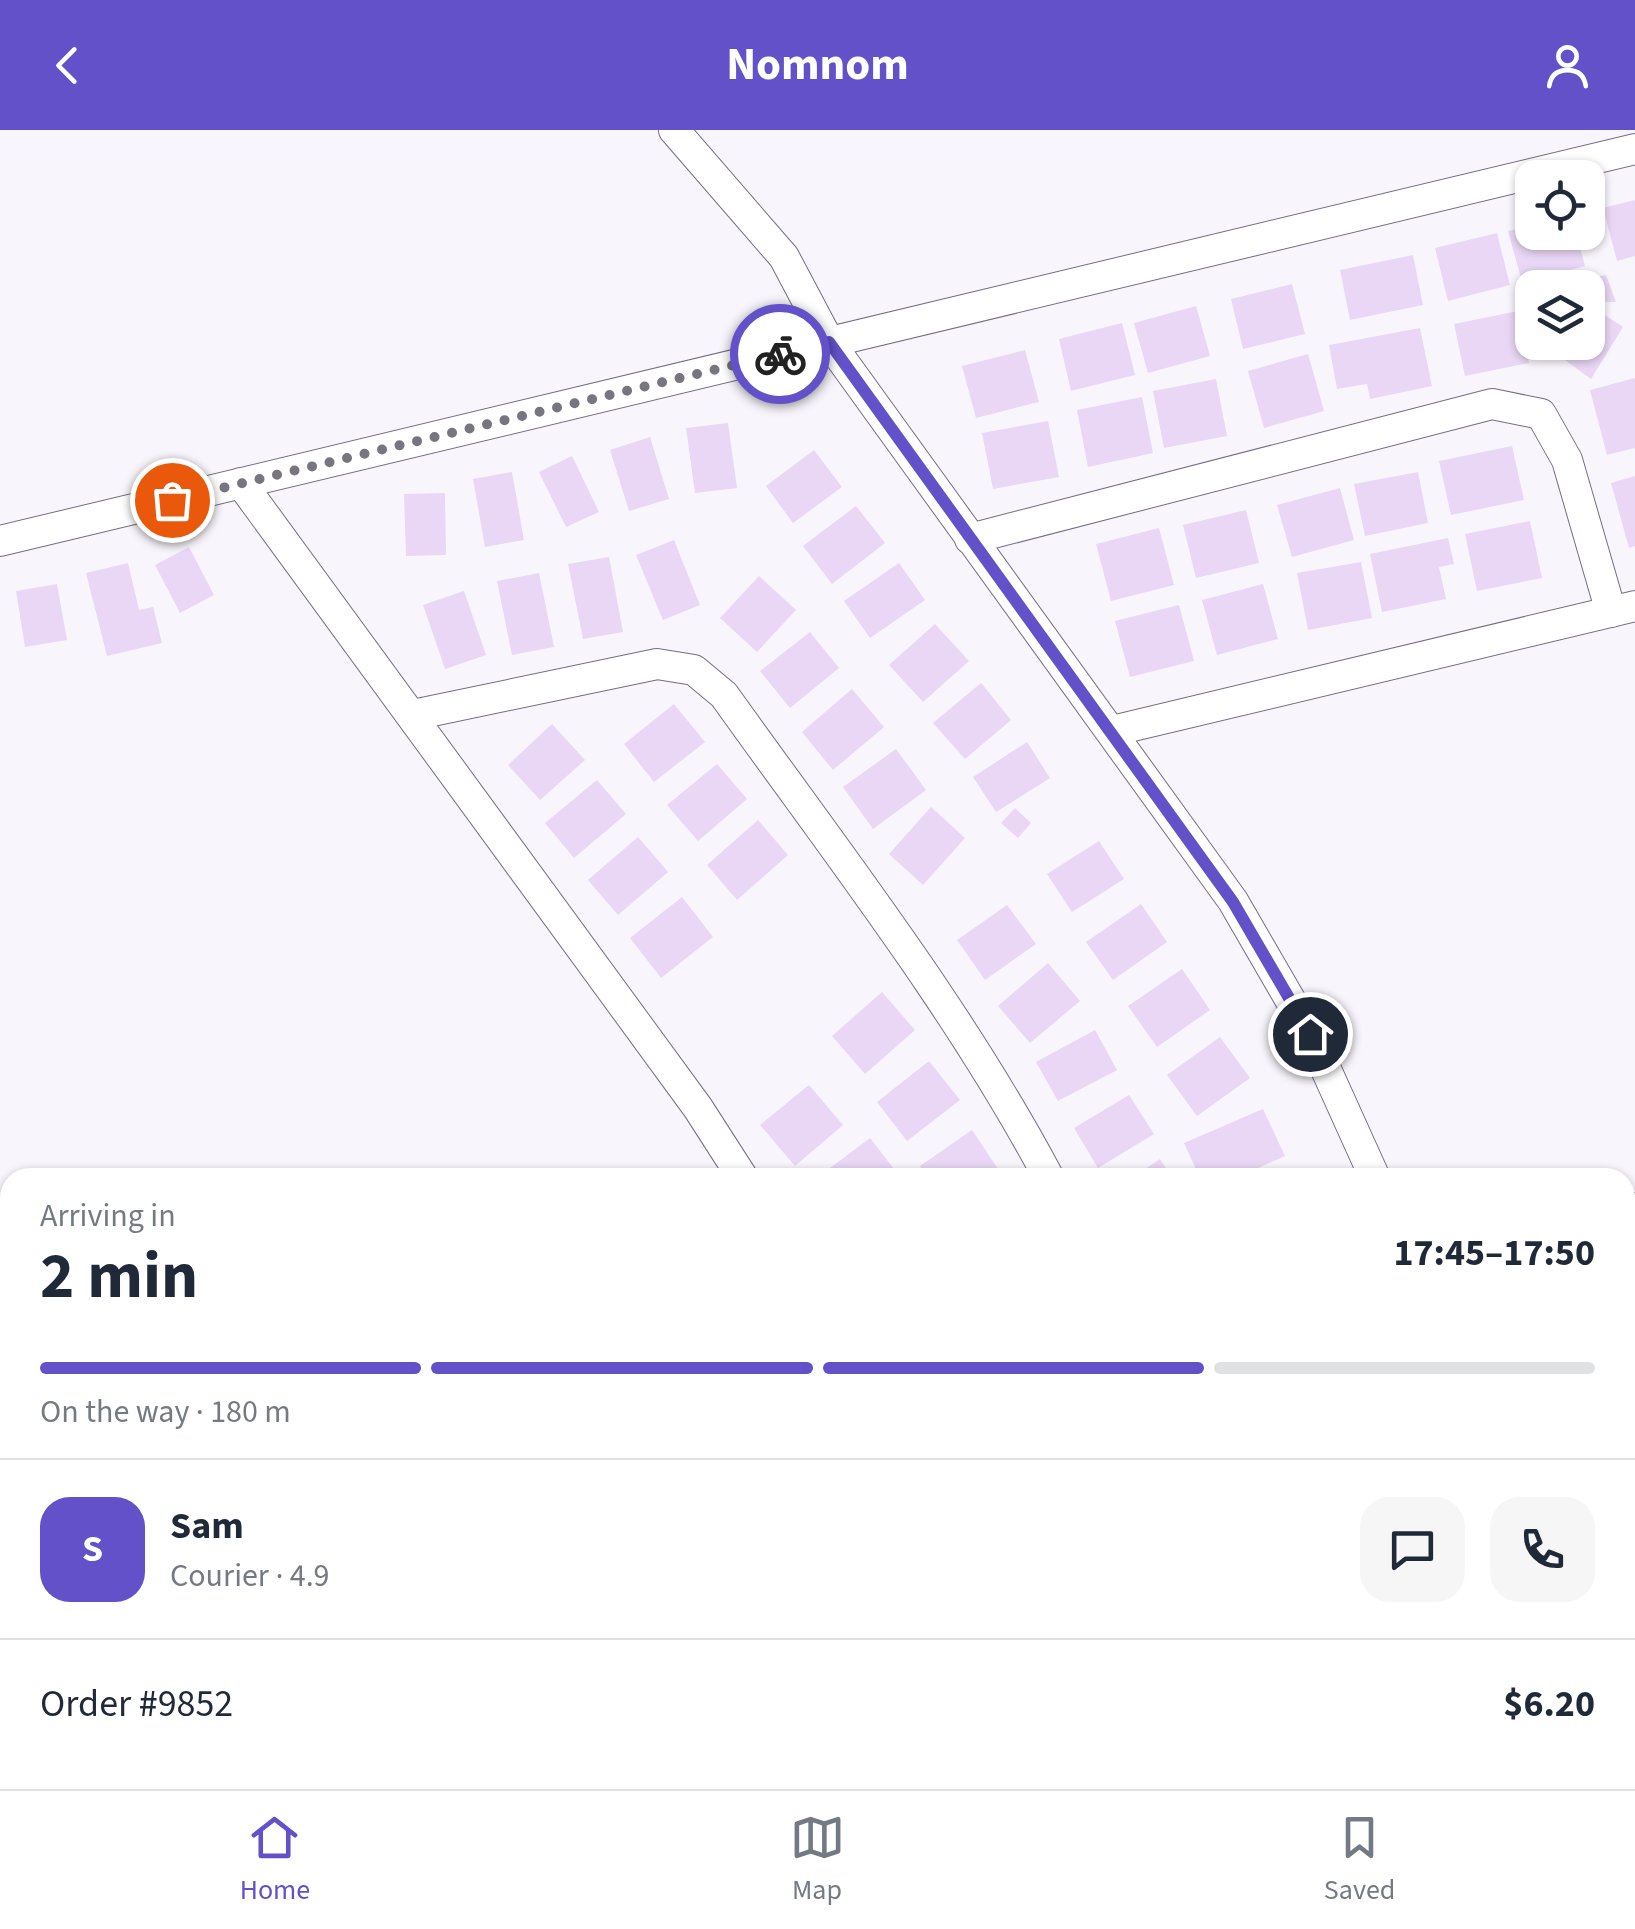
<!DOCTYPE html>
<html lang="en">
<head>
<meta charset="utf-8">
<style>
  :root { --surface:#fff; --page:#f6f6f7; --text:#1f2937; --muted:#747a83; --line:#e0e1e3; --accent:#6251c9 }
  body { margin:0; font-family:"Source Sans 3",sans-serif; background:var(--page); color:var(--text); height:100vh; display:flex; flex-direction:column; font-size:38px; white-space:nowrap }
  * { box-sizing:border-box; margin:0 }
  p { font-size:32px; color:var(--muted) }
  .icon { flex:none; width:55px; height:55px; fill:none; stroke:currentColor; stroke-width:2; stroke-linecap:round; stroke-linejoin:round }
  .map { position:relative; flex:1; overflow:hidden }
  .sheet { position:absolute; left:0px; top:1038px; width:1635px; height:622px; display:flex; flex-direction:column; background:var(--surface); border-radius:30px 30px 0 0; box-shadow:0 2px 8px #0004 }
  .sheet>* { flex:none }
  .tools { position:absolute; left:1515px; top:30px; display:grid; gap:20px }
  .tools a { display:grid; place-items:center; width:90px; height:90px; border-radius:20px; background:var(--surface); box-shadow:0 2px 8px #0004; font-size:50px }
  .pin { position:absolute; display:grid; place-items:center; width:85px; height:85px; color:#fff; margin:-42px; border:5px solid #fff; border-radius:50%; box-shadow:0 2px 10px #0007 }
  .courier { position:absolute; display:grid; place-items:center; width:100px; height:100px; margin:-50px; border:8px solid #6251c9; border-radius:50%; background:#fff; color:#222; box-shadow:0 2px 12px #0007 }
  .head em { font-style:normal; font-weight:700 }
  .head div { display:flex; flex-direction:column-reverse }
  .head { display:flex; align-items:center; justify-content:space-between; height:170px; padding:0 40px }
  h1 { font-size:65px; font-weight:700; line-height:75px }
  .bar { display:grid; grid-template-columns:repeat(4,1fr); gap:15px 10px; align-content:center; height:120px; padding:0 40px }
  .bar i { height:12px; border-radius:8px; background:var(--line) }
  .bar .current { background:var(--accent) }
  .bar p { grid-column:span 4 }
  .line { display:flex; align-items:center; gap:25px; padding:0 40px; border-top:2px solid var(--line) }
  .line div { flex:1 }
  .round { display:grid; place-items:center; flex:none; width:105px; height:105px; border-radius:30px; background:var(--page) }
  header { display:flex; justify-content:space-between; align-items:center; height:130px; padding:0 40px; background:var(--accent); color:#fff; font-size:45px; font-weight:700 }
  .menu { display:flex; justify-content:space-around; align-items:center; height:140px; border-top:2px solid var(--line); background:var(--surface); font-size:28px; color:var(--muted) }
  .menu a { display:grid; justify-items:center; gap:5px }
  .menu .current { color:var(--accent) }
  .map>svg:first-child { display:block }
  .building { fill:#e9d7f5 }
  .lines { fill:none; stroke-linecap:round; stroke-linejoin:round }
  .street-casing { stroke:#766c85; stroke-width:32 }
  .street { stroke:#fff; stroke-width:30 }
  .done { stroke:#78757e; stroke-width:10; stroke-dasharray:0 18 }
  .route { stroke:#6251c9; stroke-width:12 }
</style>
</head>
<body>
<header><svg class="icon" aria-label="back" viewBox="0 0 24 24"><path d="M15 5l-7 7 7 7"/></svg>Nomnom<svg class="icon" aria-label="person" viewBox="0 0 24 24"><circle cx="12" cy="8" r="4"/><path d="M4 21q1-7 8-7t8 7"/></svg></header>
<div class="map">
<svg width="1635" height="1659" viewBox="0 0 1635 1659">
  <rect width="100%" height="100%" fill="#f8f6fc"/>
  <g class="building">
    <polygon points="1635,70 1635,126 1617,131 1603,78"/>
    <polygon points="1532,95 1532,102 1576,102 1585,136 1522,152 1508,101"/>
    <polygon points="1497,103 1510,155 1448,171 1435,118"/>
    <polygon points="1413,125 1423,175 1350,190 1340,140"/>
    <polygon points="1606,145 1616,172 1592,172 1588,158 1540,158"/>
    <polygon points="1292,154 1305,204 1243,219 1231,169"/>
    <polygon points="1588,174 1623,197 1591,249 1547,217 1550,212 1588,212"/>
    <polygon points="1196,176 1210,226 1148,243 1134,193"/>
    <polygon points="1518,181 1529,233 1465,246 1454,194"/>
    <polygon points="1122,193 1135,245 1071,261 1059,209"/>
    <polygon points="1420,198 1432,256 1370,269 1367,254 1337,259 1329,215"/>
    <polygon points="1025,220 1039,272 976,288 962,236"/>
    <polygon points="1308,224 1324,281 1264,298 1248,241"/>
    <polygon points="1635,248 1635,318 1607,325 1590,260"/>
    <polygon points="1216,249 1227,306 1164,318 1153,261"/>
    <polygon points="1142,267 1153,323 1088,337 1077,280"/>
    <polygon points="1048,291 1059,347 993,359 982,303"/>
    <polygon points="728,293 737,358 695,363 686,298"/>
    <polygon points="650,307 669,369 629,381 610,320"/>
    <polygon points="1512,316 1524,370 1451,385 1439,331"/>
    <polygon points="814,320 842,357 793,393 766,356"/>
    <polygon points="572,326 599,382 566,397 539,342"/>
    <polygon points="512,342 524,410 485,417 473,349"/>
    <polygon points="1418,342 1428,393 1365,406 1354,354"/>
    <polygon points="1635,346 1635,416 1629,418 1611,353"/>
    <polygon points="1340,358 1354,410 1292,427 1277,375"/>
    <polygon points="445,363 446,425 406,426 404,364"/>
    <polygon points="856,376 885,413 832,454 803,416"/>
    <polygon points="1246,380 1259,433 1196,448 1183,395"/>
    <polygon points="1530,391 1542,448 1477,461 1465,404"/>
    <polygon points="1159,398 1174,455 1111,471 1096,414"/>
    <polygon points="1448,408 1454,434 1439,437 1446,469 1382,482 1370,424"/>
    <polygon points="674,410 700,475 663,490 636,425"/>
    <polygon points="189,417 214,465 180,483 155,435"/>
    <polygon points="609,427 623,502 583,509 568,434"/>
    <polygon points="1361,432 1372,488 1308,500 1297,443"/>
    <polygon points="128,433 139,480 153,477 162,513 107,526 86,443"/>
    <polygon points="899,433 925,470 870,508 844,471"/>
    <polygon points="539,443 554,517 512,525 497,451"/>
    <polygon points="759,446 796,480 757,522 720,488"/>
    <polygon points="57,454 67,510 25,517 16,461"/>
    <polygon points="1263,454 1278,509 1217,525 1202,470"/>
    <polygon points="464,461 486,525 445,539 423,475"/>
    <polygon points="1179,475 1194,531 1130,547 1115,491"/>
    <polygon points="935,494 969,531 923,572 889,535"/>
    <polygon points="810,502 839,538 790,578 760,541"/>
    <polygon points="981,553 1011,590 965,629 933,593"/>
    <polygon points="852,559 884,597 833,640 802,602"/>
    <polygon points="674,574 705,612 654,652 624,614"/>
    <polygon points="552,594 585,630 540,670 508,635"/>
    <polygon points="1027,612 1050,648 996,682 973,647"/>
    <polygon points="896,619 926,660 873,699 843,657"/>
    <polygon points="717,634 747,669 698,711 667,675"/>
    <polygon points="597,650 626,684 574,728 545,693"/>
    <polygon points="931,677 965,708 923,755 889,724"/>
    <polygon points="1015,678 1031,693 1018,708 1001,693"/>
    <polygon points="758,690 788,725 737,770 707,735"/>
    <polygon points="638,707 668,742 618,785 588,750"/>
    <polygon points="1099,711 1124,749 1072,782 1047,744"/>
    <polygon points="682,767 713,807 661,848 630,808"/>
    <polygon points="1141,774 1167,812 1113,850 1086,812"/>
    <polygon points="1007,775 1036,814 985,850 957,810"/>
    <polygon points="1048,833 1080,871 1030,913 998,876"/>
    <polygon points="1182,839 1210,880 1157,917 1128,876"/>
    <polygon points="882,862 915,900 865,944 832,906"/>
    <polygon points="1095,900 1117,940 1058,971 1036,932"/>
    <polygon points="1220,907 1250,948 1197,986 1167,945"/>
    <polygon points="929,931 960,970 907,1011 877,972"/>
    <polygon points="809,955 843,995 795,1036 760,995"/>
    <polygon points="1129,965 1154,1004 1098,1038 1074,998"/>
    <polygon points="1263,979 1285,1026 1236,1048 1200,1048 1184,1013"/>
    <polygon points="972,1000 1000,1042 992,1048 928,1048 920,1036"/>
    <polygon points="870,1008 901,1048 817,1048"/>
    <polygon points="1160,1029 1172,1048 1132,1048"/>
    <polygon points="1625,1145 1635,1172 1635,1199 1625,1202"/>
    <polygon points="1635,1222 1635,1302 1625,1283 1625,1227"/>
  </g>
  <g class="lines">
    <defs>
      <g id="street">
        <polyline points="674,0 784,127 829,212 1233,771 1310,904 1375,1048"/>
        <polyline points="241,353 698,978 743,1048"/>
        <polyline points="970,409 1492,274 1541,284 1567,330 1611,482"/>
        <polyline points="0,411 1635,19"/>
        <path d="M413,585L657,534L694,540L724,565C836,722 958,877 1049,1048"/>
        <polyline points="1112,601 1635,476"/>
        <polyline points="1625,1081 1635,1078"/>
        <polyline points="1625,1354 1635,1350"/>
        <polyline points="1625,1535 1635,1543"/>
      </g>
    </defs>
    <use href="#street" class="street-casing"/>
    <use href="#street" class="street"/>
  </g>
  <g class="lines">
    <polyline class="done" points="172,370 780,224"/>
    <polyline class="route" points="780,224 829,212 1233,772 1310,904"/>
  </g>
</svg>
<div class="tools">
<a><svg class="icon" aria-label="locate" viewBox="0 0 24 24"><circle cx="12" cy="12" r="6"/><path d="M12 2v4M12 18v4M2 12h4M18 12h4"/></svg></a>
<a><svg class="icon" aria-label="layers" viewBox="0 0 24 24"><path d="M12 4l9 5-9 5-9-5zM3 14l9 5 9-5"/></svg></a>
</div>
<div class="pin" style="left:172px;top:370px;background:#ea580c"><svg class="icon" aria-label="bag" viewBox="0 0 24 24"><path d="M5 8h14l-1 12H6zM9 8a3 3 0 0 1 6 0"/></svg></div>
<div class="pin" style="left:1310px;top:904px;background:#1f2937"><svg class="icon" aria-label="home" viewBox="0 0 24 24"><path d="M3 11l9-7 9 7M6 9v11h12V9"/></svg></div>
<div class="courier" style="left:780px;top:224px"><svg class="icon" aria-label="bike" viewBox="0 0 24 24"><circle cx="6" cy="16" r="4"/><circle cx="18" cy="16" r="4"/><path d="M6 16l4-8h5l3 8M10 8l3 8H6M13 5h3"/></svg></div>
<section class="sheet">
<div class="head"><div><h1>2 min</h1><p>Arriving in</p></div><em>17:45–17:50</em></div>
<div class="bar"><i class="current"></i><i class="current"></i><i class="current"></i><i></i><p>On the way · 180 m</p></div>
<div class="line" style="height:180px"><b class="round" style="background:var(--accent);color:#fff">S</b><div><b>Sam</b><p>Courier · 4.9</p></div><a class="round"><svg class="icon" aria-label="chat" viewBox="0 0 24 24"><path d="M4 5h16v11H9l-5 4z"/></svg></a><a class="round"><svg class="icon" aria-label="phone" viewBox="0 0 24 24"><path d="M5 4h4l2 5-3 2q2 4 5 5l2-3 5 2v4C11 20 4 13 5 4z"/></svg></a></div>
<div class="line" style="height:130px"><div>Order #9852</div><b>$6.20</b></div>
</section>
</div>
<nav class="menu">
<a class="current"><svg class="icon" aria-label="home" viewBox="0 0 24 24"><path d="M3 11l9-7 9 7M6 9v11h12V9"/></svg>Home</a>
<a><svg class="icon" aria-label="map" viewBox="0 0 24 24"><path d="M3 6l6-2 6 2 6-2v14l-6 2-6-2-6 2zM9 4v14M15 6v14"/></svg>Map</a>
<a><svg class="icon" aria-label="saved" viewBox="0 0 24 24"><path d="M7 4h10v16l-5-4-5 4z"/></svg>Saved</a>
</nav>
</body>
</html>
